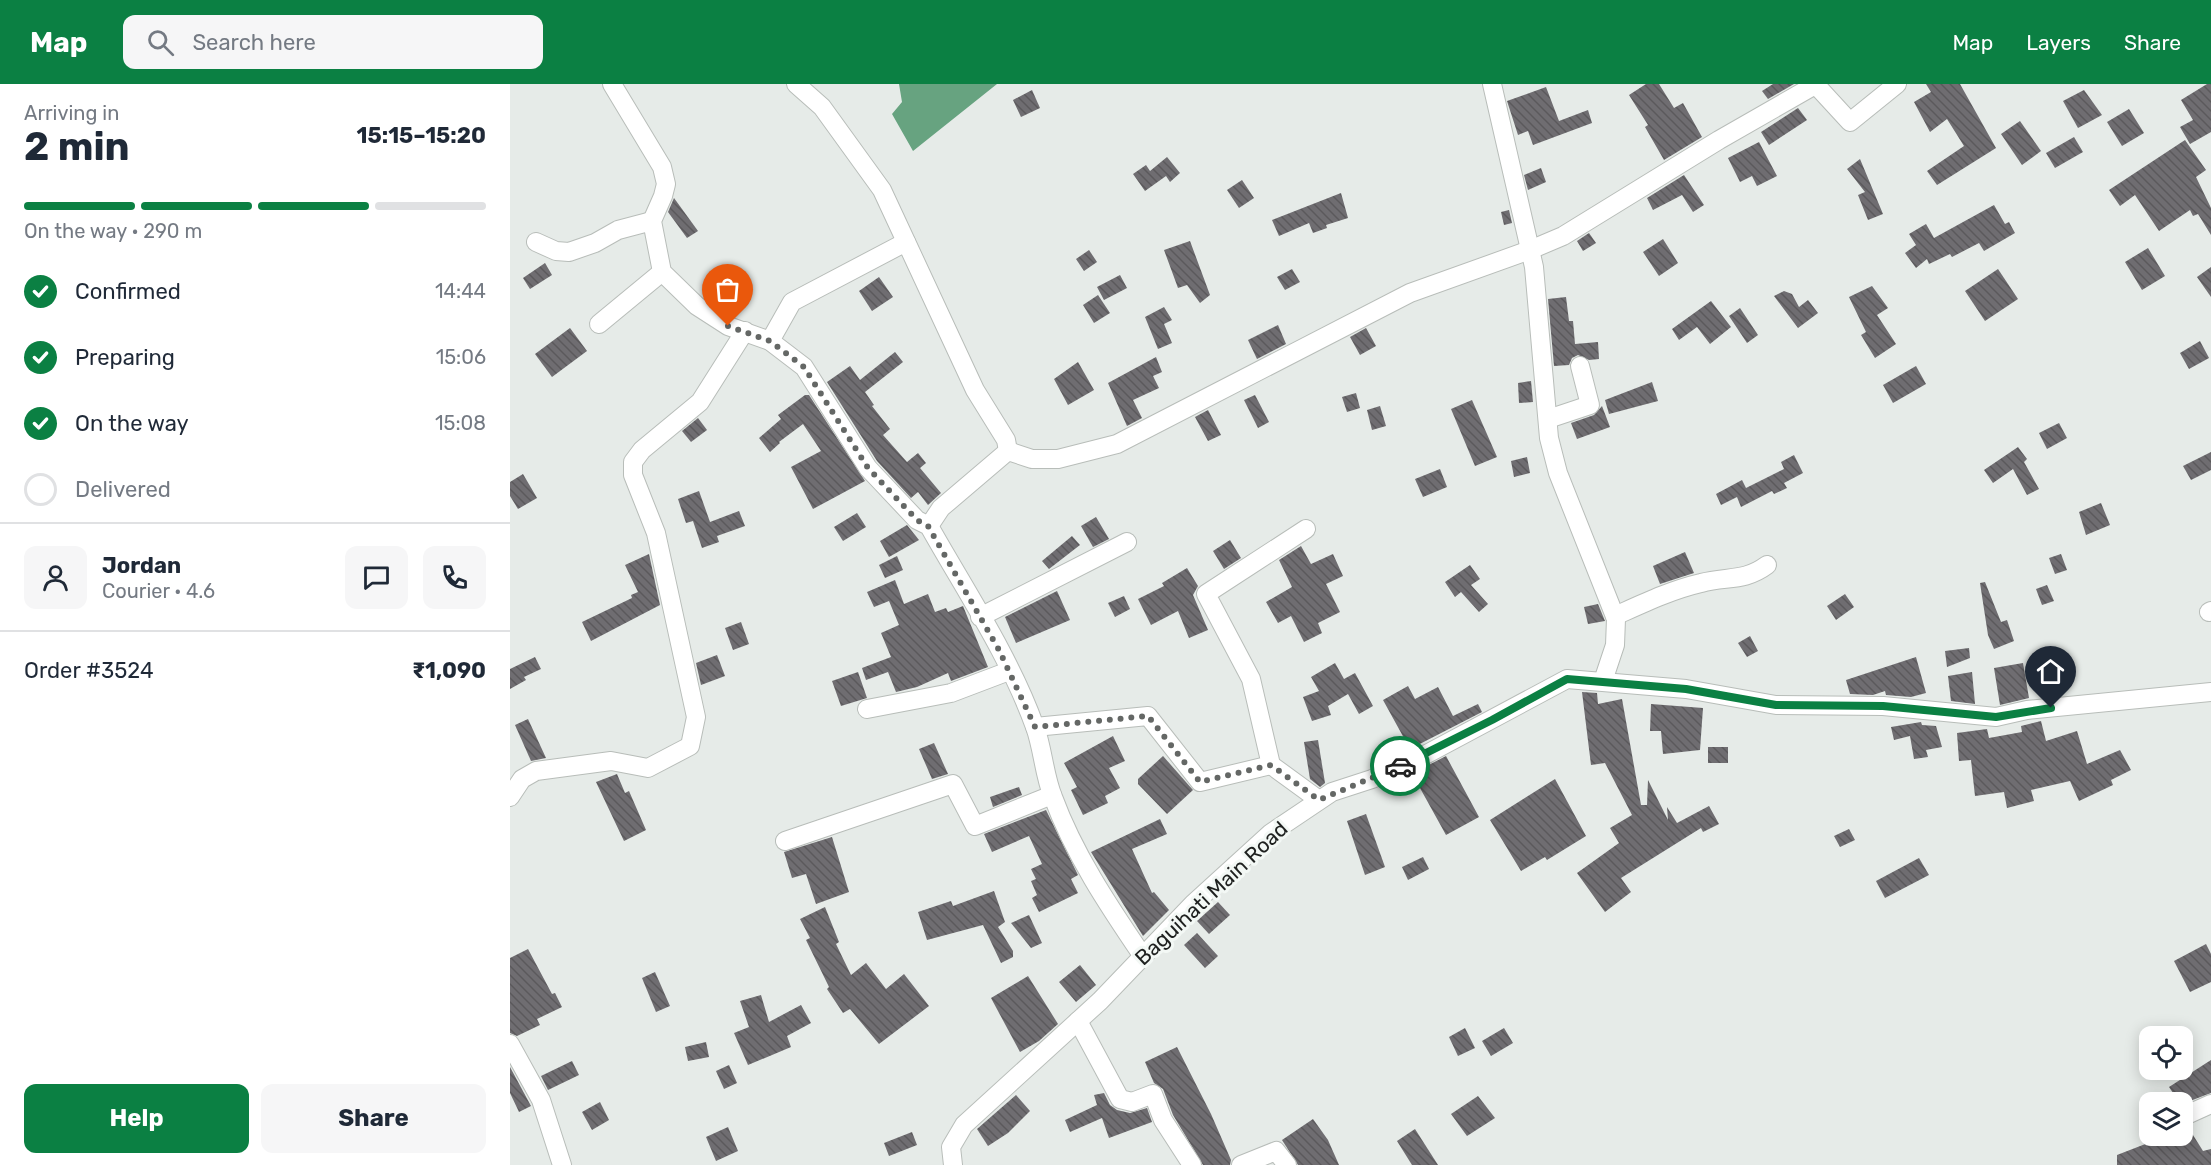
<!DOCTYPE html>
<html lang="en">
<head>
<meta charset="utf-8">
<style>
  :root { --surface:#fff; --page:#f6f6f7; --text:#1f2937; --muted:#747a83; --line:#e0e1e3; --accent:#0b8043 }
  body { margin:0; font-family:Rubik,sans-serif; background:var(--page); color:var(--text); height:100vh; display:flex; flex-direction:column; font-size:22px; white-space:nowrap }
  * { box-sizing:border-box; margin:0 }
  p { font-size:20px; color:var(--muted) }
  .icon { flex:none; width:33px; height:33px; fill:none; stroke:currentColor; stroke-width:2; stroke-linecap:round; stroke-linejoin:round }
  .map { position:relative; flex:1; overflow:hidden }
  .details { display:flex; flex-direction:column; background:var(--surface); width:510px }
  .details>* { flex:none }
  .tools { position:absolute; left:1629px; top:942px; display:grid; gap:12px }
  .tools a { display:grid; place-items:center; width:54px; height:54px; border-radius:12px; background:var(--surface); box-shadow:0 3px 15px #0003; font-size:30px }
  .pin { position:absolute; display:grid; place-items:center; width:51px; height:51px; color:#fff; margin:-62px -26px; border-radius:50% 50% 50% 0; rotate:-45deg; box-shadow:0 0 6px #0007 }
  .pin .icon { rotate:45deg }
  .courier { position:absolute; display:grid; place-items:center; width:60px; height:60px; margin:-30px; border:4px solid #0b8043; border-radius:50%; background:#fff; color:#222; box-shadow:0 2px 8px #0007 }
  .headline em { font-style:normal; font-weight:700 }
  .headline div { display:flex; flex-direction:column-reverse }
  .headline { display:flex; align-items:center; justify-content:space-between; height:102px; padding:0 24px }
  h1 { font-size:39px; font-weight:700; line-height:45px }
  .bar { display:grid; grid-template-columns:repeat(4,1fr); gap:9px 6px; align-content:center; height:72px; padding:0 24px }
  .bar i { height:8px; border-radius:4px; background:var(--line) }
  .bar .active { background:var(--accent) }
  .bar p { grid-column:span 4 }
  .line { display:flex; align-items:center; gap:15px; padding:0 24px; border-top:2px solid var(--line) }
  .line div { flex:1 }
  .round { display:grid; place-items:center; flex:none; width:63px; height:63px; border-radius:12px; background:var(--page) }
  ol { padding:0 24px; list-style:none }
  li { display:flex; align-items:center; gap:18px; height:66px }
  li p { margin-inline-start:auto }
  li .icon { padding:6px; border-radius:50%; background:var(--accent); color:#fff; stroke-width:4 }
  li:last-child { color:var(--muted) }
  li i { width:33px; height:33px; border:3px solid var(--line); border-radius:50% }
  .action { display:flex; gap:12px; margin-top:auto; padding:12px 24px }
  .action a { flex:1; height:69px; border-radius:12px; background:var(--accent); color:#fff; font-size:24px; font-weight:700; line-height:69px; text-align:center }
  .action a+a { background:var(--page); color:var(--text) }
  header { display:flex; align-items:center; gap:36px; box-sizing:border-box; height:84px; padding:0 30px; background:var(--accent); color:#fff }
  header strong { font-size:28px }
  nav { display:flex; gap:33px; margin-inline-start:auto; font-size:21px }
  .search { width:420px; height:54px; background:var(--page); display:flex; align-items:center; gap:15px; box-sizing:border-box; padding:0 21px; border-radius:12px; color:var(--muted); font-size:22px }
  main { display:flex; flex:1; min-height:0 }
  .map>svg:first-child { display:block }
  .water { fill:#67a380 }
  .building { fill:url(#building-back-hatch) }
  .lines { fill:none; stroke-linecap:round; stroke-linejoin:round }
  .minor-casing { stroke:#b8bdb9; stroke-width:20 }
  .minor { stroke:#fff; stroke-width:18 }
  .done { stroke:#646765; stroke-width:6; stroke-dasharray:0 10.8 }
  .route { stroke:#0b8043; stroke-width:8 }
  .labels { text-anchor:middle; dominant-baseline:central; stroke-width:6; stroke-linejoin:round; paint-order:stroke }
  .street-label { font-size:21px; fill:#1e201f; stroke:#f3f8f5 }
</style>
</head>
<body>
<header>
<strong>Map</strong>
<div class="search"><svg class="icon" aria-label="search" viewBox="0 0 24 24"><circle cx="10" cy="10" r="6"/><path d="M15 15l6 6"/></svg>Search here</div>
<nav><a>Map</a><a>Layers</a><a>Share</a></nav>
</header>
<main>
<section class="details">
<div class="headline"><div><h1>2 min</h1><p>Arriving in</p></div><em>15:15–15:20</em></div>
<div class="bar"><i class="active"></i><i class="active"></i><i class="active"></i><i></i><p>On the way · 290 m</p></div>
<ol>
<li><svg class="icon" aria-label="check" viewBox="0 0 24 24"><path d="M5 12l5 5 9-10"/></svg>Confirmed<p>14:44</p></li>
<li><svg class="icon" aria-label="check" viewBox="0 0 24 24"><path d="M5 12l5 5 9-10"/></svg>Preparing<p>15:06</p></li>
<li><svg class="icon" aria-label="check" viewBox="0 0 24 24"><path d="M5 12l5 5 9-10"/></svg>On the way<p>15:08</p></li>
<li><i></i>Delivered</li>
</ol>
<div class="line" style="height:108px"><a class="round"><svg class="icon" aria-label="person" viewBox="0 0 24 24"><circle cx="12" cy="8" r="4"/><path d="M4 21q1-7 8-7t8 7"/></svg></a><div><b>Jordan</b><p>Courier · 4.6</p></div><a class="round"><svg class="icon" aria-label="chat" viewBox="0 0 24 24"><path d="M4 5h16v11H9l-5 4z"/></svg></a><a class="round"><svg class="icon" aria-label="phone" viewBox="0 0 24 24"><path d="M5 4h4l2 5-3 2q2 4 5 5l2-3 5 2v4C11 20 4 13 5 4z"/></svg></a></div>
<div class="line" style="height:78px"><div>Order #3524</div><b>₹1,090</b></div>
<div class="action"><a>Help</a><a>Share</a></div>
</section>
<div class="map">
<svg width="1701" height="1081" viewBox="0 0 1701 1081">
  <defs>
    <pattern id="building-back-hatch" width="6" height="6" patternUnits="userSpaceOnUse" patternTransform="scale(1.5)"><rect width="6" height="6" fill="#6f6d71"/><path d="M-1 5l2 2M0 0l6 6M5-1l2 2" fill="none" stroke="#5b595c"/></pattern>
  </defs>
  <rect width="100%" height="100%" fill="#e6ebe8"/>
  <polygon class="water" points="389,0 487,0 403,67 382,30 392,18"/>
  <g class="building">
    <polygon points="1136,0 1149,0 1164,24 1173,19 1192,53 1154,76 1135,43 1138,41 1119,11"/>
    <polygon points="1263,0 1284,0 1258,15 1252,7"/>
    <polygon points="1416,0 1450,0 1486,64 1427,101 1417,87 1454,62 1437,35 1420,48 1404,18 1421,8"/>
    <polygon points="1697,0 1701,0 1701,48 1680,60 1670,43 1683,36 1671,16"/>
    <polygon points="1036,3 1049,37 1078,26 1082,39 1023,61 1018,47 1008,51 997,17"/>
    <polygon points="522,6 530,24 511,33 503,16"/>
    <polygon points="1574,6 1592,31 1568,44 1553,17"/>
    <polygon points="1288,24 1297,36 1259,61 1251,48"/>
    <polygon points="1619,25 1634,49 1612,62 1597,38"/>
    <polygon points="1510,37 1531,67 1512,81 1491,50"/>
    <polygon points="1564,53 1573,68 1545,84 1536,69"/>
    <polygon points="1675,56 1696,86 1686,93 1701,124 1701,151 1688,130 1683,132 1680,126 1649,147 1625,111 1610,122 1599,106"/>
    <polygon points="1249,58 1267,92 1247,102 1242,92 1230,98 1218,74"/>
    <polygon points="657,73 670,89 660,98 656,92 635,107 623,90 636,81 640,87"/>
    <polygon points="1350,75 1373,130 1358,136 1348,111 1355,108 1337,85"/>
    <polygon points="1031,84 1036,98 1018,106 1014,91"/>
    <polygon points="1174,91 1194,121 1183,128 1172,111 1143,126 1137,114"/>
    <polygon points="732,96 744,114 729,124 717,106"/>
    <polygon points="831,109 838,134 816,141 817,144 803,149 799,139 769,152 762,136"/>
    <polygon points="164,114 188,147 177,154 158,128"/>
    <polygon points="1484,121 1495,140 1499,138 1505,149 1474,167 1469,159 1442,173 1440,170 1419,180 1417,175 1406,184 1395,169 1406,161 1399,150 1416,140 1424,154"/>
    <polygon points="999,126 1002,139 994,141 991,128"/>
    <polygon points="1079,149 1086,159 1073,167 1067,157"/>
    <polygon points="1153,155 1168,179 1149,192 1133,168"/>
    <polygon points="680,157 700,211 690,219 677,201 668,204 654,166"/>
    <polygon points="1638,164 1655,192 1632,206 1615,178"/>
    <polygon points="579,166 587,178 574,187 566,175"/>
    <polygon points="35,179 42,191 20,205 13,194"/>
    <polygon points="1701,183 1701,213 1687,193"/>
    <polygon points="782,185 790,198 775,206 767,193"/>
    <polygon points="1488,185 1508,215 1475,237 1455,207"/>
    <polygon points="610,191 617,204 594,216 587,203"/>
    <polygon points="369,193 383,213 362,227 349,207"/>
    <polygon points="1362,202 1378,224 1367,231 1386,260 1365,274 1351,251 1356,248 1339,213"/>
    <polygon points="1274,207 1282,210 1289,223 1298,216 1308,229 1288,244 1264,212"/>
    <polygon points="588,211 600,229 584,239 573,221"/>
    <polygon points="1056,213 1059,237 1063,237 1065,260 1088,258 1089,275 1079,276 1068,271 1062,274 1059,281 1044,282 1038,215"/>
    <polygon points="1201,217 1221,243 1200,260 1187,243 1169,256 1162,245"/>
    <polygon points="654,223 662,236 654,240 662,259 648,265 635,233"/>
    <polygon points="1230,224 1248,251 1237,259 1219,232"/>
    <polygon points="768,241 776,260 747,275 738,256"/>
    <polygon points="60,244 77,267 42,293 25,270"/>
    <polygon points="856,244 866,262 850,271 840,253"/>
    <polygon points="1690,257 1699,274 1679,285 1670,269"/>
    <polygon points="385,268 393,278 355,308 364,321 362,322 380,345 373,351 397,378 408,369 416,379 410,384 431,409 418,421 408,408 401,414 367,377 317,298 340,282 350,296"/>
    <polygon points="646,273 652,288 643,292 649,304 623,316 632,334 617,342 598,299"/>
    <polygon points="568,278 584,306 558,321 544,295"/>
    <polygon points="1406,282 1416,300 1383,319 1373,301"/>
    <polygon points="1021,297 1023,318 1009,319 1008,299"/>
    <polygon points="1142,298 1148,317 1099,330 1095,316"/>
    <polygon points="846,309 850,324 837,328 832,313"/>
    <polygon points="295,311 299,311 355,397 303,425 281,383 311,367 293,340 269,358 270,359 260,368 249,354 271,335 268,331"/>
    <polygon points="745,311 759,338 748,344 734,316"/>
    <polygon points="962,316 987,373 965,382 941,325"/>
    <polygon points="870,322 876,342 862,346 857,326"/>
    <polygon points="1092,322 1100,343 1067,355 1061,339 1084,331"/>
    <polygon points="698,326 711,351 698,357 685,333"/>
    <polygon points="188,334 197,346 181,358 172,347"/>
    <polygon points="1549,339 1557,354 1537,365 1529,349"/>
    <polygon points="1508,363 1517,375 1514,378 1529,405 1517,411 1503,385 1483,399 1474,386"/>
    <polygon points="1701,368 1701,386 1681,396 1673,382"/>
    <polygon points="1284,371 1293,389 1274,399 1277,404 1264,410 1262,407 1231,423 1227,413 1211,421 1206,410 1232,396 1236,404 1274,385 1271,378"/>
    <polygon points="1017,373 1020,389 1004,393 1001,377"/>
    <polygon points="930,385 937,403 913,413 905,395"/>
    <polygon points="13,390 27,414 8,425 0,412 0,398"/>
    <polygon points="189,407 200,438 229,427 235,442 207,452 209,458 192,464 183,437 176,439 168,415"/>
    <polygon points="1591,419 1600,441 1576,451 1569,428"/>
    <polygon points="347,429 356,443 333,457 324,443"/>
    <polygon points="586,433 599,455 583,463 571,442"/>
    <polygon points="397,441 409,456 379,473 370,457"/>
    <polygon points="562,452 570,461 539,485 532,477"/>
    <polygon points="720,456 731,474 714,485 703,467"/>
    <polygon points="791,462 801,480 823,470 833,492 816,500 830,528 808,539 812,549 794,558 781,532 768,539 756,518 782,503 769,476"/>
    <polygon points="1175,468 1184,489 1150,500 1143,482"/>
    <polygon points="139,470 150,521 81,557 72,538 122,514 121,511 128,508 115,481"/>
    <polygon points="1551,470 1557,486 1545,490 1539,474"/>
    <polygon points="387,472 393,486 375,494 369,481"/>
    <polygon points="960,481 970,495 961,501 978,520 969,528 951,508 945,513 935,498"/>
    <polygon points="677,484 688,502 683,511 698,546 679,554 668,527 641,541 628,515 654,502 652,499"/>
    <polygon points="385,496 394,520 418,510 425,528 436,524 438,528 453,522 478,583 441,597 438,589 407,603 386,608 378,588 356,596 352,584 381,573 371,549 389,541 379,517 364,523 357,508"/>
    <polygon points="1475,498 1491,538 1497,536 1504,557 1484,565 1478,551 1470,499"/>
    <polygon points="1537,501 1544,517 1532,521 1526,505"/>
    <polygon points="547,507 560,536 506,559 495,533"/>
    <polygon points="1335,510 1344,523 1326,536 1317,522"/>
    <polygon points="614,512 620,525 605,533 598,519"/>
    <polygon points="1088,520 1095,537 1078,540 1074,523"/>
    <polygon points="231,538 239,560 223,566 215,544"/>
    <polygon points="1240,552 1248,567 1237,573 1228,559"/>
    <polygon points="1459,564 1460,574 1437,583 1435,567"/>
    <polygon points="207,571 215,592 191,601 186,579"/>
    <polygon points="25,573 31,585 14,593 16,596 0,605 0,585"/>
    <polygon points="1406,573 1416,609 1401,613 1376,611 1375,607 1363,611 1340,610 1336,596"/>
    <polygon points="825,579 834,595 845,589 863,622 849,630 838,610 818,622 821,631 802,637 793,613 809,607 801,593"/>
    <polygon points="1513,579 1519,614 1490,621 1484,584"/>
    <polygon points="348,588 357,614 331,622 322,597"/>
    <polygon points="1462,588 1465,620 1441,617 1438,592"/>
    <polygon points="898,602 905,615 928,603 943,632 968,620 972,628 900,665 873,616"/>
    <polygon points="1072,608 1087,609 1088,620 1112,615 1131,721 1137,721 1138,696 1158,736 1157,723 1167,739 1199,722 1209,740 1193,748 1191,744 1111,794 1121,808 1095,828 1067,789 1109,759 1100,744 1122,731 1095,679 1081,681"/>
    <polygon points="1141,620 1193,624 1190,666 1153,670 1151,647 1140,647"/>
    <polygon points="18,635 36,674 21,677 5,641"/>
    <polygon points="1531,637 1536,657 1567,647 1577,680 1610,666 1621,686 1601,696 1603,701 1569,717 1560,697 1521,706 1524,717 1497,724 1494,708 1465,712 1461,676 1449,677 1447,649 1477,645 1479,654 1512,648 1511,642"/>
    <polygon points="1411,638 1412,641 1426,642 1432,663 1416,666 1418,673 1404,675 1400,652 1384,656 1381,643"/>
    <polygon points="603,652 615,677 599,684 610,704 595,712 598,719 573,731 561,706 567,703 554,679"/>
    <polygon points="808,656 815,699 810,703 800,695 794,658"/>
    <polygon points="424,659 438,690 422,695 409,665"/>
    <rect x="1198" y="663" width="20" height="16"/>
    <polygon points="653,672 683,706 657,730 628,700 628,695"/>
    <polygon points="936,672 969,733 936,751 905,695 914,690 911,685"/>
    <polygon points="107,690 115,709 119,707 136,746 114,757 86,698"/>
    <polygon points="1045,695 1076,752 1037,776 1035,773 1011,787 980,736"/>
    <polygon points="509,703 512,711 483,723 480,713"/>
    <polygon points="536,726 568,791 561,795 568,809 529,828 522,814 527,811 521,797 526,795 521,785 532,780 519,752 482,768 474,750"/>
    <polygon points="856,730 875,783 855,791 837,737"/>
    <polygon points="650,735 657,750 622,765 642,809 644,808 659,826 633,852 581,768"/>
    <polygon points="1339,745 1345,756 1330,763 1324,752"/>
    <polygon points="322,753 339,808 306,820 296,790 282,794 274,768"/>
    <polygon points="913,773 919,785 898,796 892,783"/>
    <polygon points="1409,774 1419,791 1375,814 1366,797"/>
    <polygon points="484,807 495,838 488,843 503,867 503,873 491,879 473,841 417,856 408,828 441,817 443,822"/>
    <polygon points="708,818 720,831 699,850 687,837"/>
    <polygon points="315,823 329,858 326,860 341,891 356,879 376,905 394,890 419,922 369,960 340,925 333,929 317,905 319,903 296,856 300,854 290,835"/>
    <polygon points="519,831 532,859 521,864 501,839"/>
    <polygon points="687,849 708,872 695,884 674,861"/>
    <polygon points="1696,860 1701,870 1701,898 1680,908 1664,877"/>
    <polygon points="18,865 42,910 45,909 52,923 27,935 30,941 7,952 0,949 0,874"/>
    <polygon points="570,881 586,901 566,918 549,898"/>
    <polygon points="145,888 160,922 146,928 132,894"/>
    <polygon points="518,892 548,940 529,957 510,968 481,914"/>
    <polygon points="251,911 259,938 291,921 301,939 277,952 281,963 238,981 224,949 239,943 230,917"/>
    <polygon points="955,944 965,964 948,972 939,953"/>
    <polygon points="994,944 1003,959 981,972 972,957"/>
    <polygon points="196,958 199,973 178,977 175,963"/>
    <polygon points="667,963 701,1030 721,1076 720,1081 693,1081 663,1031 653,1005 644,999 635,978"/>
    <polygon points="1701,976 1701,1009 1672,1020 1669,1018 1659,1003"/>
    <polygon points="62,977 69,991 38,1006 31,992"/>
    <polygon points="219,981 227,999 214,1005 206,987"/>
    <polygon points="0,983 21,1022 9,1028 0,1009"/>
    <polygon points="594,1009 600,1021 607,1026 620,1029 637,1024 642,1038 599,1054 592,1034 560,1048 555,1036 587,1021 584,1011"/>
    <polygon points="506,1011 520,1027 498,1049 478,1062 467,1045"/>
    <polygon points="968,1012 985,1034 957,1052 941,1030"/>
    <polygon points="90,1018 99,1036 82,1046 72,1028"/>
    <polygon points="803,1035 818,1056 829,1081 788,1081 772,1056"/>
    <polygon points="218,1043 228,1067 206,1077 196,1053"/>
    <polygon points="1678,1043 1693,1067 1701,1065 1701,1081 1607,1081 1607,1071 1656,1052 1672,1052 1672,1044"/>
    <polygon points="905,1045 928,1081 902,1081 887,1057"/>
    <polygon points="402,1048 407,1061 379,1072 374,1059"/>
  </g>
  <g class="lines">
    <defs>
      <g id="minor">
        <path d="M102,0L152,83L156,100L153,112L142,137L152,188L187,222L218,242L260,257L294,283L358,384L407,436L419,442C455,506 500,573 525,643C533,665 534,691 543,713C564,770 598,821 632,871"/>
        <polyline points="286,0 312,23 372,106 465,306 496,356 498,367"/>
        <polyline points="982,0 1024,183 1039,354 1048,389 1106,535 1105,561 1093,597"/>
        <polyline points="1305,0 1340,38 1387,0"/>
        <polyline points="26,158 46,167 59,168 85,159 108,146 142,137"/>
        <polyline points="89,240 152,188"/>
        <polyline points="260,257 282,218 396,158"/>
        <polyline points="1038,335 1080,321 1070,282"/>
        <polyline points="419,442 431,424 498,367 522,375 548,375 607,360 900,209 1020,166 1053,152 1209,56 1305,1"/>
        <polyline points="796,445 696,510 741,595 761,681 809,716"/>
        <polyline points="1699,528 1701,527"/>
        <path d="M1105,532C1134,519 1161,506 1191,499C1217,492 1234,498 1257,481"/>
        <polyline points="470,533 617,458"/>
        <polyline points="357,625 441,609 499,587"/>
        <polyline points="525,643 638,632 690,698 761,681"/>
        <polyline points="0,713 12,695 26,687 101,677 138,684 180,662 186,633 146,449 123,391 123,378 132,366 190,318 235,247"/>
        <polyline points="275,757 443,700 465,742 542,711"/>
        <polyline points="568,937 610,1015 622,1018 643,1010 653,1036 682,1081"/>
        <polyline points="0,960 31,1016 52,1081"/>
        <polyline points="1672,1033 1701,1020"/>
        <polyline points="443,1081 441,1063 454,1041 590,917 683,820 761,749 822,708 862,695 913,672 1057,595 1176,605 1266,621 1373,622 1486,633 1517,626 1701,608"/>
        <polyline points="731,1081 766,1067 777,1081"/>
      </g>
    </defs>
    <use href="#minor" class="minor-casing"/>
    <use href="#minor" class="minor"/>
  </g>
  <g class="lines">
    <polyline class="done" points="218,242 260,257 294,283 358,384 407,436 418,442 489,566 525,643 638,632 690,698 761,681 809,716 890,682"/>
    <polyline class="route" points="890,682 982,636 1057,595 1176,605 1266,621 1373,622 1486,633 1541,624"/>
  </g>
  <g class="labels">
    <g class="street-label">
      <text transform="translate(701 809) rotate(-43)">Baguihati Main Road</text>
    </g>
  </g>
</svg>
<div class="tools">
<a><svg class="icon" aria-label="locate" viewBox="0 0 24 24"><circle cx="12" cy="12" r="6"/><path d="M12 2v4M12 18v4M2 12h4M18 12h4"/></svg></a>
<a><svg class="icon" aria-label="layers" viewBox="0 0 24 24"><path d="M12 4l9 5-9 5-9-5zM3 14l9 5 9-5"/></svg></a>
</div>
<div class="pin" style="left:218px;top:242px;background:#ea580c"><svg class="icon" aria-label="bag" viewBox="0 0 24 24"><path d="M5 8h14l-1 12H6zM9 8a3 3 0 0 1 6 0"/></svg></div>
<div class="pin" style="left:1541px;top:624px;background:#1f2937"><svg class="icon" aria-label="home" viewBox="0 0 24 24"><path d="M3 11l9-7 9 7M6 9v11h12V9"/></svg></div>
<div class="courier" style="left:890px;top:682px"><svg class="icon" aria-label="car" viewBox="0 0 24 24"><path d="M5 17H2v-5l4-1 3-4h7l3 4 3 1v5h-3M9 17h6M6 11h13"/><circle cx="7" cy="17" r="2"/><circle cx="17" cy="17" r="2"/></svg></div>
</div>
</main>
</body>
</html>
